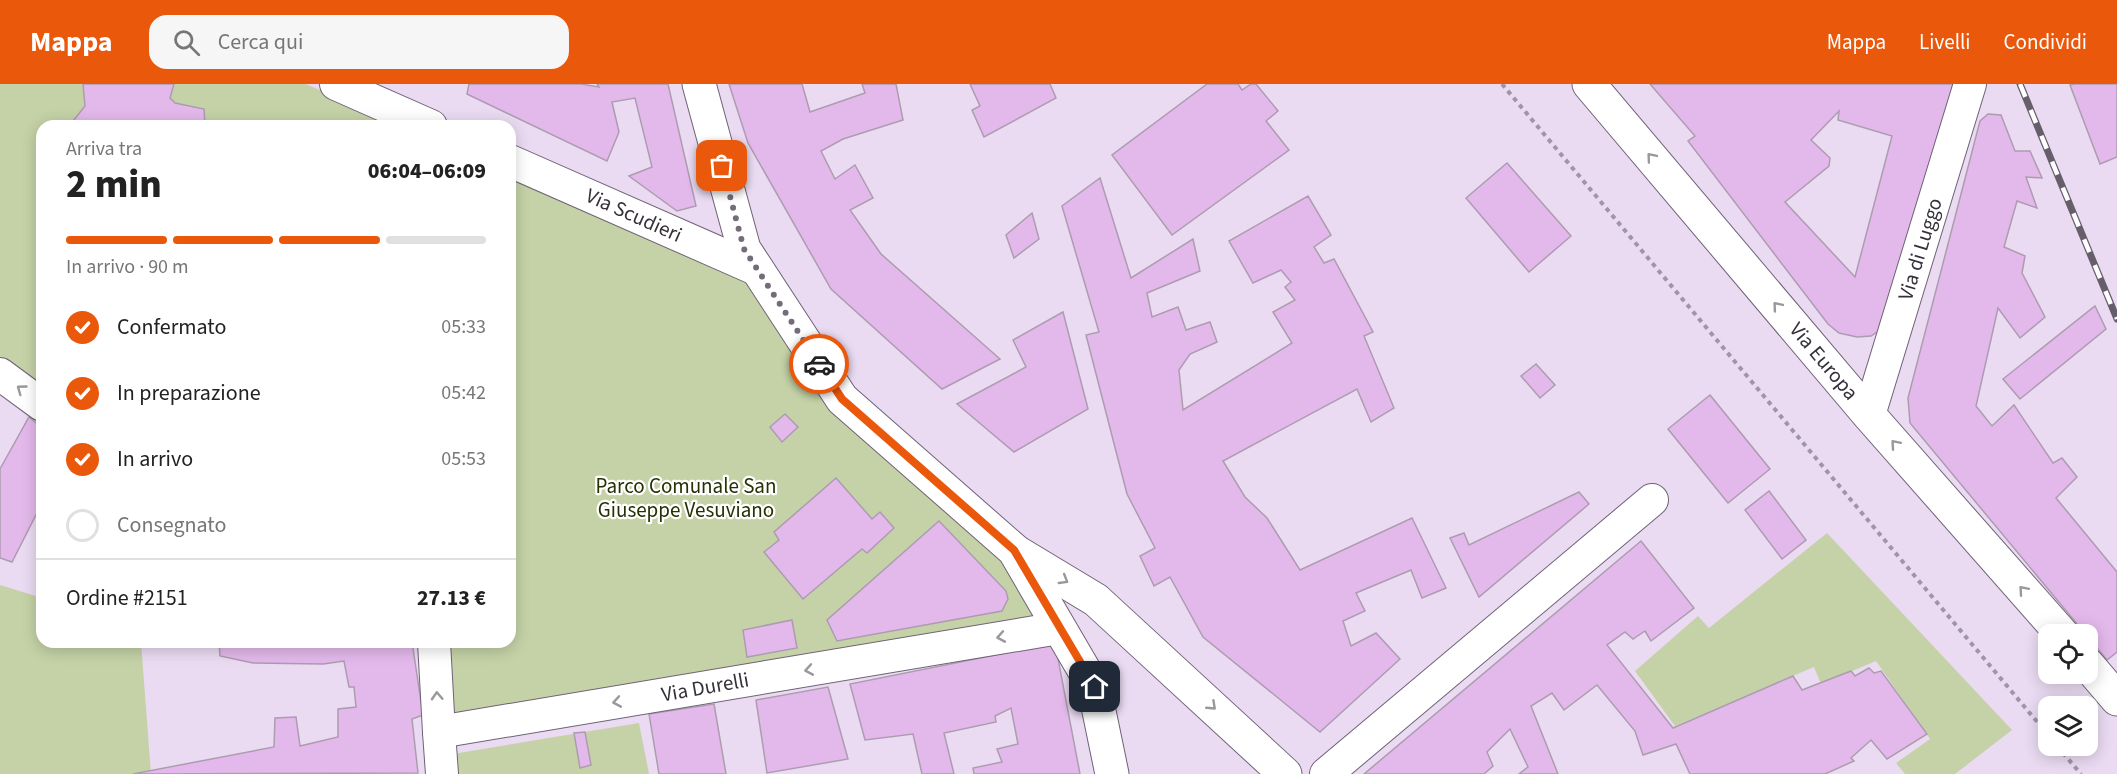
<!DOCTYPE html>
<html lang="it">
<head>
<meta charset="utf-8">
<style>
  :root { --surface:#fff; --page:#f6f6f6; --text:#222; --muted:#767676; --line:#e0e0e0; --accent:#ea580c }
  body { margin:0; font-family:"Source Sans 3",sans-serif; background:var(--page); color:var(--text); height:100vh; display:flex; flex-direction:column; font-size:22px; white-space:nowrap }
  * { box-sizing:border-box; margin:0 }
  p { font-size:20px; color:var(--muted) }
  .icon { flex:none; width:33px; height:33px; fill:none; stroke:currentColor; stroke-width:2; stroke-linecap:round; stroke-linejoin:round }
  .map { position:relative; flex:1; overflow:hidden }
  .panel { position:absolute; left:36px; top:36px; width:480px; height:528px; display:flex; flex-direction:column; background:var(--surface); border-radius:18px; box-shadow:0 3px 15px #0003 }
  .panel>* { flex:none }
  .fabs { position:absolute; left:2038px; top:540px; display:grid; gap:12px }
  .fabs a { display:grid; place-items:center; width:60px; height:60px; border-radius:12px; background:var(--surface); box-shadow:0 3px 15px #0003; font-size:30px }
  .pin { position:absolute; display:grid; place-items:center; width:51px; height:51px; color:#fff; margin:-26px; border-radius:12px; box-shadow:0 3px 9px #0006 }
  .courier { position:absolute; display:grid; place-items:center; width:60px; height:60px; margin:-30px; border:4px solid #ea580c; border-radius:50%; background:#fff; color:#222; box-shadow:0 2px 8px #0007 }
  .overview em { font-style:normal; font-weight:800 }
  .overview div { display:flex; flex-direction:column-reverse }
  .overview { display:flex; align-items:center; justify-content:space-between; height:102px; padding:0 30px }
  h1 { font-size:39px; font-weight:800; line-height:45px }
  .bar { display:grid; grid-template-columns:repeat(4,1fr); gap:9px 6px; align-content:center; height:72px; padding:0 30px }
  .bar i { height:8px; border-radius:4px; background:var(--line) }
  .bar .active { background:var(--accent) }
  .bar p { grid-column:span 4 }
  .line { display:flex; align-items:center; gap:15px; padding:0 30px; border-top:2px solid var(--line) }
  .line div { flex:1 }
  ol { padding:0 30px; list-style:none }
  li { display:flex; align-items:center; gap:18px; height:66px }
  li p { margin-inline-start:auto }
  li .icon { padding:6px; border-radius:50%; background:var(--accent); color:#fff; stroke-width:4 }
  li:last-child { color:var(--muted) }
  li i { width:33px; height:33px; border:3px solid var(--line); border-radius:50% }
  header { display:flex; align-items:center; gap:36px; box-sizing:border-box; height:84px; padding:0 30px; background:var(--accent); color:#fff }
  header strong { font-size:28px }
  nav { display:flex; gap:33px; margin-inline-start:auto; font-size:21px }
  .search { width:420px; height:54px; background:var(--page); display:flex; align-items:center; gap:15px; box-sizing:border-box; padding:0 21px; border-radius:18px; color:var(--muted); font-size:22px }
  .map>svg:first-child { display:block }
  .green { fill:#c5d2a7 }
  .building { fill:#e3b9eb; stroke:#ad9cb0; stroke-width:1.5; fill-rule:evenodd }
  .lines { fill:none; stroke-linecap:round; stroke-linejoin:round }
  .minor-casing { stroke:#6f6276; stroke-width:34 }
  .secondary-casing { stroke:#6f6276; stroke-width:35 }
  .path { stroke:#a095a6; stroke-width:4; stroke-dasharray:4.5 4.5; stroke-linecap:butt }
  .minor { stroke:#fff; stroke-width:32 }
  .secondary { stroke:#fff; stroke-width:33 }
  .rail-casing { stroke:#665e6b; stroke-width:7 }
  .rail { stroke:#fff; stroke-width:4.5; stroke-dasharray:14; stroke-linecap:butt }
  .oneway { stroke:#9a989c }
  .done { stroke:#756c7a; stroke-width:6; stroke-dasharray:0 10.8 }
  .route { stroke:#ea580c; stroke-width:8 }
  .labels { text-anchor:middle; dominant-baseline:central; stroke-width:4.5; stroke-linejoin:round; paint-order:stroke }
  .street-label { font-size:21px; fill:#363039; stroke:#fff }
  .park-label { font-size:21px; fill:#263003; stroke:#fff }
</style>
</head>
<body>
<header>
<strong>Mappa</strong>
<div class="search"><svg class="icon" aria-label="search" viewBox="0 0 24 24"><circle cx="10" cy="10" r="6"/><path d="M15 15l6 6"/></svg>Cerca qui</div>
<nav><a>Mappa</a><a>Livelli</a><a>Condividi</a></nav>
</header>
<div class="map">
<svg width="2117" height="690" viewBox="0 0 2117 690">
  <rect width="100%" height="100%" fill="#eadbf2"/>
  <g class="green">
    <polygon points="0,0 306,0 400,42 42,42 42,307 0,276"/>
    <polygon points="510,91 748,198 999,471 1040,535 453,632 450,558 510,558"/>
    <polygon points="1827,449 2012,646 1955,690 1905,690 1896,679 1930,655 1876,577 1821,600 1814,583 1675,642 1635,587 1698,532 1709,544"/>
    <polygon points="0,501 42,514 42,558 141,558 151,690 0,690"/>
    <polygon points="639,639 649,690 455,690 453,670"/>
  </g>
  <g class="building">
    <polygon points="83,0 174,0 170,14 175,19 204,25 205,42 69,42 85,22"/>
    <polygon points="469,0 581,0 599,3 597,0 668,0 696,122 677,127 629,92 652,83 635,14 612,18 619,48 607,77 467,10"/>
    <polygon points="729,0 802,0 810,28 865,9 862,0 896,0 903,36 843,55 821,67 835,95 855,81 873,114 850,126 881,170 1000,275 942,305 831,205 748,59"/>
    <polygon points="970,0 1050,0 1056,14 984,53 972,26 980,22"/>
    <polygon points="1207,0 1238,0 1242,6 1251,0 1256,0 1278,27 1266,37 1289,66 1172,151 1112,71"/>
    <path d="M1650,0H1953L1899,222L1889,240L1871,252L1857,253L1839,249L1828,240L1688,57L1695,52ZM1839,27L1838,36L1892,52L1855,193L1785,118L1829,82L1830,74L1811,56Z"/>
    <polygon points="2074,0 2117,0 2117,73 2100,80 2070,1"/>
    <polygon points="1988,30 2001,31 2015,67 2030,67 2042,94 2026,93 2037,124 2017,117 2004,163 2025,172 2022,189 2045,233 2020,254 1998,224 1976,322 1992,342 2014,321 2053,379 2062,374 2077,393 2056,414 2117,488 2117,568 2107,576 1910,339 1908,314 1980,37"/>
    <polygon points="1507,79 1571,152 1529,188 1466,114"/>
    <polygon points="1100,94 1131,194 1193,155 1200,187 1147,209 1152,233 1178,223 1186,246 1210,238 1217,258 1190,270 1179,286 1183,326 1292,259 1273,228 1295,216 1285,203 1291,198 1281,186 1253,199 1229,157 1308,112 1331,151 1314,163 1324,179 1334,175 1373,248 1364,252 1394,324 1371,338 1357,305 1223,377 1245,413 1267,434 1300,486 1412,434 1446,504 1422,514 1411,486 1356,509 1365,527 1343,537 1351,562 1376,549 1400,575 1320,648 1203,553 1170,493 1154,502 1140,472 1155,464 1127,410 1086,251 1099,248 1062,122"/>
    <polygon points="1032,129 1039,155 1014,174 1006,151"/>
    <polygon points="2095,222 2106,245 2020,315 2003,295"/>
    <polygon points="1063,228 1088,325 1014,368 957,320 1026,283 1013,256"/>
    <polygon points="1536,280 1555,301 1540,314 1521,292"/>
    <polygon points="1710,311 1770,385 1728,419 1668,345"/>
    <polygon points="785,330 798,343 782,358 770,343"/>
    <polygon points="29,333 42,344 42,426 39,425 12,478 0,474 0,385"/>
    <polygon points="836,394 872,435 880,428 894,444 867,469 862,465 803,515 764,468 779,456 774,448"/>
    <polygon points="1769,407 1806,456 1782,475 1745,426"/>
    <polygon points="1579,408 1589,420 1479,513 1450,454 1464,449 1469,461"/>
    <polygon points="939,437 1006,507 1008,515 1002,527 837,557 827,536"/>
    <polygon points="1641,457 1694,524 1651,557 1645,547 1633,555 1625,548 1607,561 1673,644 1793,592 1802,606 1851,587 1855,592 1869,584 1874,589 1881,587 1927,650 1887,675 1871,656 1851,674 1854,677 1825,690 1690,690 1676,660 1643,671 1635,647 1597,601 1564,626 1552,609 1531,622 1558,690 1519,690 1528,683 1510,645 1487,668 1493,682 1484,690 1364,690"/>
    <polygon points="792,536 797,564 747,573 743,546"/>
    <polygon points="219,558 412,558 423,631 412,635 418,689 133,690 274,663 275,634 296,633 300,662 338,653 338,625 356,623 354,603 349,603 344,577 323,580 253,579 220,572"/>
    <polygon points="1055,559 1080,690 974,690 973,684 1002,678 997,665 1018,660 1011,624 995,632 996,638 944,649 954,690 922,690 913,650 865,656 850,600"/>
    <polygon points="828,603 848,675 767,689 756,616"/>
    <polygon points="714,620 726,690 659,690 649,630"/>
    <polygon points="585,648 591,681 580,684 574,649"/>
  </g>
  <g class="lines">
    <defs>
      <g id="minor">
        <polyline points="336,0 431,42"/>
        <polyline points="510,77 758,186"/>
        <polyline points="0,290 42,321"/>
        <polyline points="1869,331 1970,0"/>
        <polyline points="434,558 439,648 1059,544"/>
        <polyline points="439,648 442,690"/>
        <polyline points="1326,690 1652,416"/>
      </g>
      <g id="secondary">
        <polyline points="699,0 744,165 842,315 1014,466 1094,603 1112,690"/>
        <polyline points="1589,0 1869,331 2062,550"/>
        <polyline points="1018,469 1096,516 1285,690"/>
        <polyline points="2088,581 2117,615"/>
      </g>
    </defs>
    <use href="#minor" class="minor-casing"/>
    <use href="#secondary" class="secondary-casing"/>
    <g class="path">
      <polyline points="1502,0 2049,652"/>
      <polyline points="2057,662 2081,690"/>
    </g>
    <use href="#minor" class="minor"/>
    <use href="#secondary" class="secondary"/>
    <defs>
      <polyline id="rail" points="2020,0 2117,235"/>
    </defs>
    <use href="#rail" class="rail-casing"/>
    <use href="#rail" class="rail"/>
  </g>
  <defs><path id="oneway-chevron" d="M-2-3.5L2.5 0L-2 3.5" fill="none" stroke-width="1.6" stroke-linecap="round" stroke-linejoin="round" transform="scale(1.5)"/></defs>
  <g class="oneway">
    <use href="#oneway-chevron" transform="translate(1651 73) rotate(-130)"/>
    <use href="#oneway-chevron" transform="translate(1777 222) rotate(-130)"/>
    <use href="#oneway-chevron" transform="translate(21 305) rotate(-144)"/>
    <use href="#oneway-chevron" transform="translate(1895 360) rotate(-131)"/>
    <use href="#oneway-chevron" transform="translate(1064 496) rotate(31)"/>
    <use href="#oneway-chevron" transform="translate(2023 506) rotate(-131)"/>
    <use href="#oneway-chevron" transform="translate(1001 553) rotate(170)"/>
    <use href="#oneway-chevron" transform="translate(809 586) rotate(170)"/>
    <use href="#oneway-chevron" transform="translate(437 612) rotate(-93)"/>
    <use href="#oneway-chevron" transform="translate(617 618) rotate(170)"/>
    <use href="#oneway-chevron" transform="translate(1212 622) rotate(43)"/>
  </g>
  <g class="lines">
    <polyline class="done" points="722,82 744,165 819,280"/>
    <polyline class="route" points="819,280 842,315 1014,466 1095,603"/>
  </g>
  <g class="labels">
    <g class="street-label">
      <text transform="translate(634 131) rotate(24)">Via Scudieri</text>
      <text transform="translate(1920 165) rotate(-73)">Via di Luggo</text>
      <text transform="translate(1824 277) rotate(50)">Via Europa</text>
      <text transform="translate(705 603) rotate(-10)">Via Durelli</text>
    </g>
    <g class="park-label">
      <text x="686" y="402">Parco Comunale San<tspan x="686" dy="24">Giuseppe Vesuviano</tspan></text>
    </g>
  </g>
</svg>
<div class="fabs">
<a><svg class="icon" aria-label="locate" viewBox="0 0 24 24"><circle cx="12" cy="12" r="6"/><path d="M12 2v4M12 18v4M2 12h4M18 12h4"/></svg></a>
<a><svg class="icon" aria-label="layers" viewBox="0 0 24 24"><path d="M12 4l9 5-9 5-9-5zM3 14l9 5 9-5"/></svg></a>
</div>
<div class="pin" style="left:722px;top:82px;background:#ea580c"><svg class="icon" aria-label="bag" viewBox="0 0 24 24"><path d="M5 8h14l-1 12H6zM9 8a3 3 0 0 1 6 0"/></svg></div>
<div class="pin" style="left:1095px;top:603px;background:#1f2937"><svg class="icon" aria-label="home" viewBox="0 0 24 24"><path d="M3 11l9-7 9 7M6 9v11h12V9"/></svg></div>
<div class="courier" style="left:819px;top:280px"><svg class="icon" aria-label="car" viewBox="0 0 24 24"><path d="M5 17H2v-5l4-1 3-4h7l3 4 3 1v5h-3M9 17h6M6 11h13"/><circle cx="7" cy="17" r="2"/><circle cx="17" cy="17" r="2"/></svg></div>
<section class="panel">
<div class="overview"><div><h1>2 min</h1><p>Arriva tra</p></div><em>06:04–06:09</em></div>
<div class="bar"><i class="active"></i><i class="active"></i><i class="active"></i><i></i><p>In arrivo · 90 m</p></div>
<ol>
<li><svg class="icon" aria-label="check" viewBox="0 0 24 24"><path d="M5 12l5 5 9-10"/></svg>Confermato<p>05:33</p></li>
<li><svg class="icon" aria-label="check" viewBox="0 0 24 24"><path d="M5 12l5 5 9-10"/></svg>In preparazione<p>05:42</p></li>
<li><svg class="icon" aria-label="check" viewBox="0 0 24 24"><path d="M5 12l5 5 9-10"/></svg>In arrivo<p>05:53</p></li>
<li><i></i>Consegnato</li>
</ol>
<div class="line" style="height:78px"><div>Ordine #2151</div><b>27.13 €</b></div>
</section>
</div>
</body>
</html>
